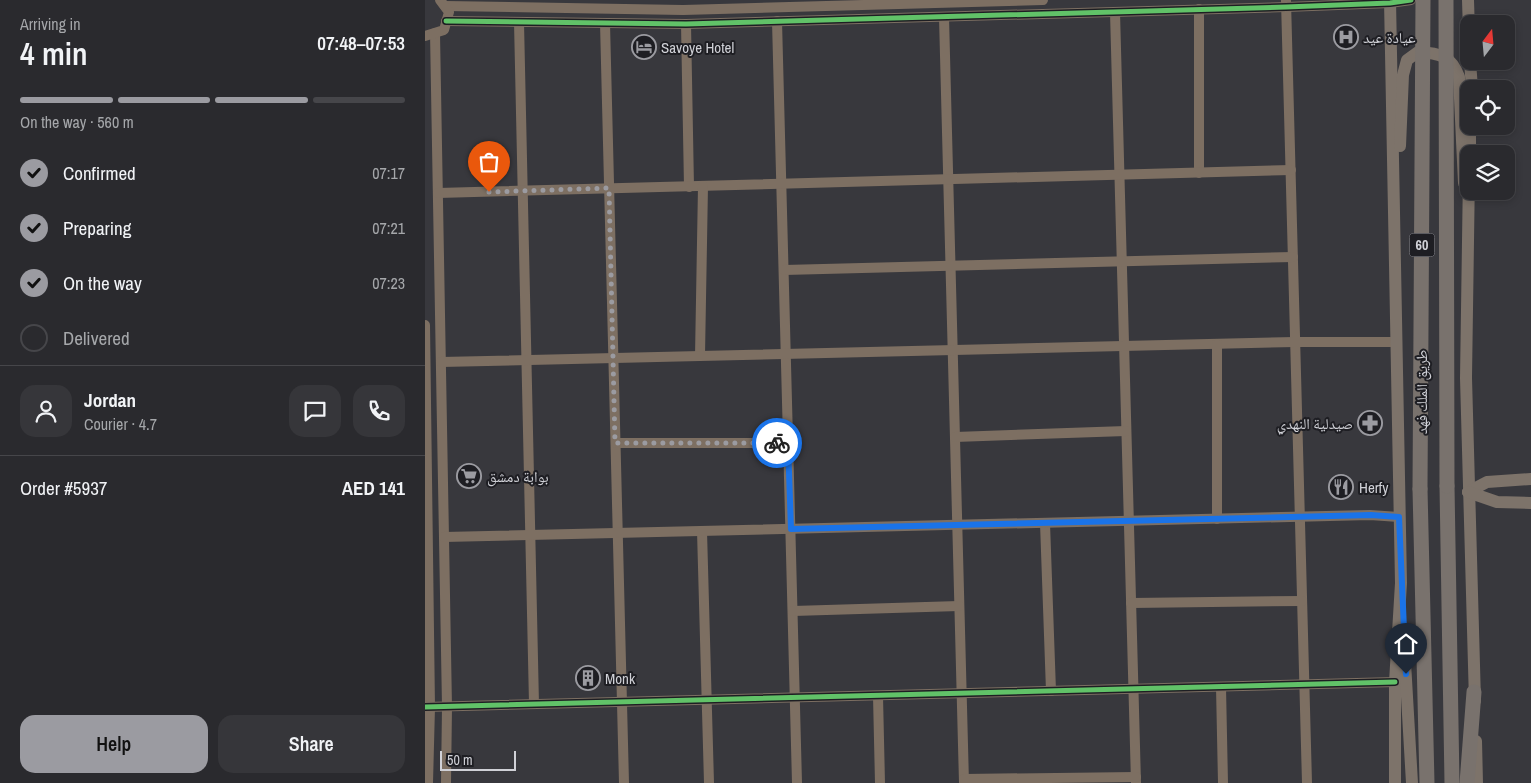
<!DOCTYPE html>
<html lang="en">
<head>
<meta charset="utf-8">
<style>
  :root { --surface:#2a2a2e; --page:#36363a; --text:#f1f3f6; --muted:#a5a7aa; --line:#46464a; --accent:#9b9ba1 }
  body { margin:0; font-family:"Archivo Narrow","Noto Naskh Arabic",sans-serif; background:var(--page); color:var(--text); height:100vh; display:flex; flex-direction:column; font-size:19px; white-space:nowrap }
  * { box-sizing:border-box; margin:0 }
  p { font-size:16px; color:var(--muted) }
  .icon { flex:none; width:28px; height:28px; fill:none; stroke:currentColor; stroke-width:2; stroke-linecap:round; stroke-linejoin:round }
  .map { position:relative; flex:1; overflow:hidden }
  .sheet { display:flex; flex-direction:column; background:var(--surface); width:425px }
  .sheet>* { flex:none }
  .needle { width:32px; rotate:16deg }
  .fabs { position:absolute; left:1035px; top:15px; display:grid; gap:10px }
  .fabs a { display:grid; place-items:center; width:55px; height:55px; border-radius:10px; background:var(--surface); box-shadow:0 2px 8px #0003,0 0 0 1px var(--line); font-size:25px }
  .scale { position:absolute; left:15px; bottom:12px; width:76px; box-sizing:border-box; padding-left:5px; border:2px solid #d0d1d7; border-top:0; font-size:14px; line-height:18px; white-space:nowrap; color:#d0d1d7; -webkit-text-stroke:4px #1e1e23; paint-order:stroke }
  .pin { position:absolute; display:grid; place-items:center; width:42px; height:42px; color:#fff; margin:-51px -21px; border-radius:50% 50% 50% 0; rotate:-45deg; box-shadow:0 0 5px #0007 }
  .pin .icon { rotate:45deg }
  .courier { position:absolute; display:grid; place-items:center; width:50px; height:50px; margin:-25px; border:4px solid #1a73e8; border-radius:50%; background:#fff; color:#222; box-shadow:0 1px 6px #0007 }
  .summary em { font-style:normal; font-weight:600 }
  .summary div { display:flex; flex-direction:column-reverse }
  .summary { display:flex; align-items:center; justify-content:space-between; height:85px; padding:0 20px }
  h1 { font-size:32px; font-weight:600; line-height:38px }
  .bar { display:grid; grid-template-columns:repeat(4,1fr); gap:8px 5px; align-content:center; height:60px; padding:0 20px }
  .bar i { height:6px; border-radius:4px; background:var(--line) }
  .bar .current { background:var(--accent) }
  .bar p { grid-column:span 4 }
  .line { display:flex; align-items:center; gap:12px; padding:0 20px; border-top:1px solid var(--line) }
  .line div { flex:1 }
  .round { display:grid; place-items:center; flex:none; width:52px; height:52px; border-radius:15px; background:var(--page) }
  ol { padding:0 20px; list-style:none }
  li { display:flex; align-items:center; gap:15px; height:55px }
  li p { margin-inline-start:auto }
  li .icon { padding:5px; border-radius:50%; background:var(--accent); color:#111; stroke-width:4 }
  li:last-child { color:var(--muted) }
  li i { width:28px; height:28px; border:2px solid var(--line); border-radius:50% }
  .action { display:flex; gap:10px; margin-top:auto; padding:10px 20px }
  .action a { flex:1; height:58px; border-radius:15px; background:var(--accent); color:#111; font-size:20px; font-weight:600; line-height:58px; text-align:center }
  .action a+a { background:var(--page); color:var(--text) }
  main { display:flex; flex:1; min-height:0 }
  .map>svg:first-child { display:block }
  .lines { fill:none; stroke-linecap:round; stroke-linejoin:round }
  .minor { stroke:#7d6f62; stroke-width:10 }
  .major { stroke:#7d736a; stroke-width:12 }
  .highway { stroke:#79726d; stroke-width:15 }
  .highway-bridge { stroke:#79726d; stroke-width:15 }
  .cycleway-casing { stroke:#1e1e23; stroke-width:8 }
  .cycleway { stroke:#61c268; stroke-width:5 }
  .done { stroke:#9b9ba1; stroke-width:5; stroke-dasharray:0 9 }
  .route { stroke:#1a73e8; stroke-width:6 }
  .labels { text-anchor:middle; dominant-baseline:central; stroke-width:4; stroke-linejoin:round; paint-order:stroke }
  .shield { fill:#1e1e23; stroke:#9b9ba1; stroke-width:1 }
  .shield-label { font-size:14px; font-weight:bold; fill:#d0d1d7 }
  .poi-label { font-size:15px; fill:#d0d1d7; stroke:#1e1e23; text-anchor:start }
  .street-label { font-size:15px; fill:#d0d1d7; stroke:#1e1e23 }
</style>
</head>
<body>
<main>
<section class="sheet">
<div class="summary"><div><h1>4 min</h1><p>Arriving in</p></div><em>07:48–07:53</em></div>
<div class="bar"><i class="current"></i><i class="current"></i><i class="current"></i><i></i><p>On the way · 560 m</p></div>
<ol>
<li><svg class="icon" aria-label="check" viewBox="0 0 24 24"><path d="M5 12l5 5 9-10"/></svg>Confirmed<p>07:17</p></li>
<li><svg class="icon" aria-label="check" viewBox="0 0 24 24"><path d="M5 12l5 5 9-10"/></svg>Preparing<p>07:21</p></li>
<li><svg class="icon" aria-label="check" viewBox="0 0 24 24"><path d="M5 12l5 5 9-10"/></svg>On the way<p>07:23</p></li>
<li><i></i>Delivered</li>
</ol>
<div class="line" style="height:90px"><a class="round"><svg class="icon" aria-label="person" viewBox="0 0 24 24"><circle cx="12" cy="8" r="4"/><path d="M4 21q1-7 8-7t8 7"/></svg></a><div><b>Jordan</b><p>Courier · 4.7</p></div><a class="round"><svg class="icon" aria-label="chat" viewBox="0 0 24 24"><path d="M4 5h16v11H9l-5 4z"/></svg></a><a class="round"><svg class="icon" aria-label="phone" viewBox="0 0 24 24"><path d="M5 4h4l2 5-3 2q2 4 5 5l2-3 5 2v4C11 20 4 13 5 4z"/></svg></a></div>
<div class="line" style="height:65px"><div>Order #5937</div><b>AED 141</b></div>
<div class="action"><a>Help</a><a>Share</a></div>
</section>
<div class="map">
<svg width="1106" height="783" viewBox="0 0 1106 783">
  <rect width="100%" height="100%" fill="#38383d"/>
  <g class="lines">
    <g class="minor">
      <polyline points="861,1 882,783"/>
      <polyline points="20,6 258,10 618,0"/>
      <polyline points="774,9 774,173"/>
      <polyline points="690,12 711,783"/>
      <polyline points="519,17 539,783"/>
      <polyline points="21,21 261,24 861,7 965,3 986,0"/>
      <polyline points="352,21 372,783"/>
      <polyline points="94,22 109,704"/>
      <polyline points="180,23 199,783"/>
      <polyline points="261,24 264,187"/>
      <polyline points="10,33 22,707 21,783"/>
      <polyline points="0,36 19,30 24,12 15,0"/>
      <polyline points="13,193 866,170"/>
      <polyline points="359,270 868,257"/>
      <polyline points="0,325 5,707 3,783"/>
      <polyline points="275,356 278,186"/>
      <polyline points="16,362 870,342 972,342"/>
      <polyline points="530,437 701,431"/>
      <polyline points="191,443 363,443"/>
      <polyline points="792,519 792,344"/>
      <polyline points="620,523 626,691"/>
      <polyline points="277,531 284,783"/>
      <polyline points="19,537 945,515 974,517"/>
      <polyline points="706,603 877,601"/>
      <polyline points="368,611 534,606"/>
      <polyline points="796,687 798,783"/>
      <polyline points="453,696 455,783"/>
      <polyline points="0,707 970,682"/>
      <polyline points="539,779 711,777"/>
    </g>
    <g class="major">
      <polyline points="965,0 976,583 970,682 970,783"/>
      <polyline points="1043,0 1044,32"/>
      <polyline points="1045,61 1047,89"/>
      <path d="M975,146L978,75L982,60L993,52C1014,53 1027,56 1034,77L1039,183"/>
      <polyline points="1045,146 1045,126"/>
      <polyline points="1044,173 1041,378 1050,701"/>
      <polyline points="1043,492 1062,482 1106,479"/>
      <polyline points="1043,492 1072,502 1106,503"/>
      <polyline points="979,645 987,783"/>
      <polyline points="1051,741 1052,783"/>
    </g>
    <g class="highway">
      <polyline points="1022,486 1027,783"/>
      <polyline points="995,489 1002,783"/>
      <polyline points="1042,783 1049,692"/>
    </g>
    <g class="highway-bridge">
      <polyline points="1021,0 1022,486"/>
      <polyline points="995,489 998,0"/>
    </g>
    <defs>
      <g id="cycleway">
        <polyline points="21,21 261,24 861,7 965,3 986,0"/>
        <polyline points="0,707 970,682"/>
      </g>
    </defs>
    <use href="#cycleway" class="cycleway-casing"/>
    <use href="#cycleway" class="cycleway"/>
  </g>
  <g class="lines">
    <polyline class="done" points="64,192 184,188 190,443 352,443"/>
    <polyline class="route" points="352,443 363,443 366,529 946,515 974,517 981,674"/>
  </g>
  <defs>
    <symbol id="hospital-ring" viewBox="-11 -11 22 22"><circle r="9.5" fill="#1e1e23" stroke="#9b9ba1" stroke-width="1.5"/><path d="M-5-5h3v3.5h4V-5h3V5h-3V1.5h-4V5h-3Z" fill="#9b9ba1"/></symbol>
    <symbol id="hotel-ring" viewBox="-11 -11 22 22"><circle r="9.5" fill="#1e1e23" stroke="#9b9ba1" stroke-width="1.5"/><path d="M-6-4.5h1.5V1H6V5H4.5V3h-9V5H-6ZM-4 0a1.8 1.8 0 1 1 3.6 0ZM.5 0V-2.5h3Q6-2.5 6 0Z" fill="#9b9ba1"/></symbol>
    <symbol id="pharmacy-ring" viewBox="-11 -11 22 22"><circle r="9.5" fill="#1e1e23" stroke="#9b9ba1" stroke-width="1.5"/><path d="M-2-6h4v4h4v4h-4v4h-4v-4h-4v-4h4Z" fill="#9b9ba1"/></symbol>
    <symbol id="supermarket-ring" viewBox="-11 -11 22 22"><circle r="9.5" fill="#1e1e23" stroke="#9b9ba1" stroke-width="1.5"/><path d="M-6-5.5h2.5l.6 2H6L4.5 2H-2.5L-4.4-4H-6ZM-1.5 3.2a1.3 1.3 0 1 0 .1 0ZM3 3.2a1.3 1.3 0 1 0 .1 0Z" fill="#9b9ba1"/></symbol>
    <symbol id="restaurant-ring" viewBox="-11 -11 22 22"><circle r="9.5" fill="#1e1e23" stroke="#9b9ba1" stroke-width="1.5"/><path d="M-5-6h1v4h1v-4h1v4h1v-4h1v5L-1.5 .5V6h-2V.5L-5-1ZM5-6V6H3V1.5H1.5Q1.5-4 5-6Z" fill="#9b9ba1"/></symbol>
    <symbol id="building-ring" viewBox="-11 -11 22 22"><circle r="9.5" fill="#1e1e23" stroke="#9b9ba1" stroke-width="1.5"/><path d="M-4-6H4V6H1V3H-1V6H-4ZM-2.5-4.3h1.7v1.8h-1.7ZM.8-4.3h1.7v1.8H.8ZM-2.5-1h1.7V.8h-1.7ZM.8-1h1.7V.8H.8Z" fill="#9b9ba1"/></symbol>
  </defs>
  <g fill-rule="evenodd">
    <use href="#hospital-ring" x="907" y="23" width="28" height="28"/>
    <use href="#hotel-ring" x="205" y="33" width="28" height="28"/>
    <use href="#pharmacy-ring" x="931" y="409" width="28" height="28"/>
    <use href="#supermarket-ring" x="30" y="462" width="28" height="28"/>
    <use href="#restaurant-ring" x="902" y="473" width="28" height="28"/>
    <use href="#building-ring" x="149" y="664" width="28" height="28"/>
  </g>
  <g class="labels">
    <rect class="shield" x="984.5" y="233.5" width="25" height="23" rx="4"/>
    <g class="shield-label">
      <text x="997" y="245">60</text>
    </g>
    <g class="poi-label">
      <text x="938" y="37">عيادة عيد</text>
      <text x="236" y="47">Savoye Hotel</text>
      <text x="928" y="423" text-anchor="end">صيدلية النهدي</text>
      <text x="62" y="476">بوابة دمشق</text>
      <text x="934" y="487">Herfy</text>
      <text x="180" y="678">Monk</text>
    </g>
    <g class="street-label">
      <text transform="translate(996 392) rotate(-90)">طريق الملك فهد</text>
    </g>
  </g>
</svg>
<div class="fabs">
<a><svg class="needle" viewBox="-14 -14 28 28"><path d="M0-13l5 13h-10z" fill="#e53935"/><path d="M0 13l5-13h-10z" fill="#a5a7aa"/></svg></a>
<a><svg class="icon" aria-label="locate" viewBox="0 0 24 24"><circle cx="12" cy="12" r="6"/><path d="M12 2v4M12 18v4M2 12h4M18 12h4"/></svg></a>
<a><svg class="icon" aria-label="layers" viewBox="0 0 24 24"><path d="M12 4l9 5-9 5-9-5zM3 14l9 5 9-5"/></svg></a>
</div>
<div class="scale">50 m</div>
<div class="pin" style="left:64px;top:192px;background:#ea580c"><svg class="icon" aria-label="bag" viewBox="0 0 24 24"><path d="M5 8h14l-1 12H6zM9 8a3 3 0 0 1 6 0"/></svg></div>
<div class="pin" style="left:981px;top:674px;background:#1f2937"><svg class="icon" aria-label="home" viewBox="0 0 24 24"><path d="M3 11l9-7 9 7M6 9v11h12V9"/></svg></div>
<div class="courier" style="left:352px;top:443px"><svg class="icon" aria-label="bike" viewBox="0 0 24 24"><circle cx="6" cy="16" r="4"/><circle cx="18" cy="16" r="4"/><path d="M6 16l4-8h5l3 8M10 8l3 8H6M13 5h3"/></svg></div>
</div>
</main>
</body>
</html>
